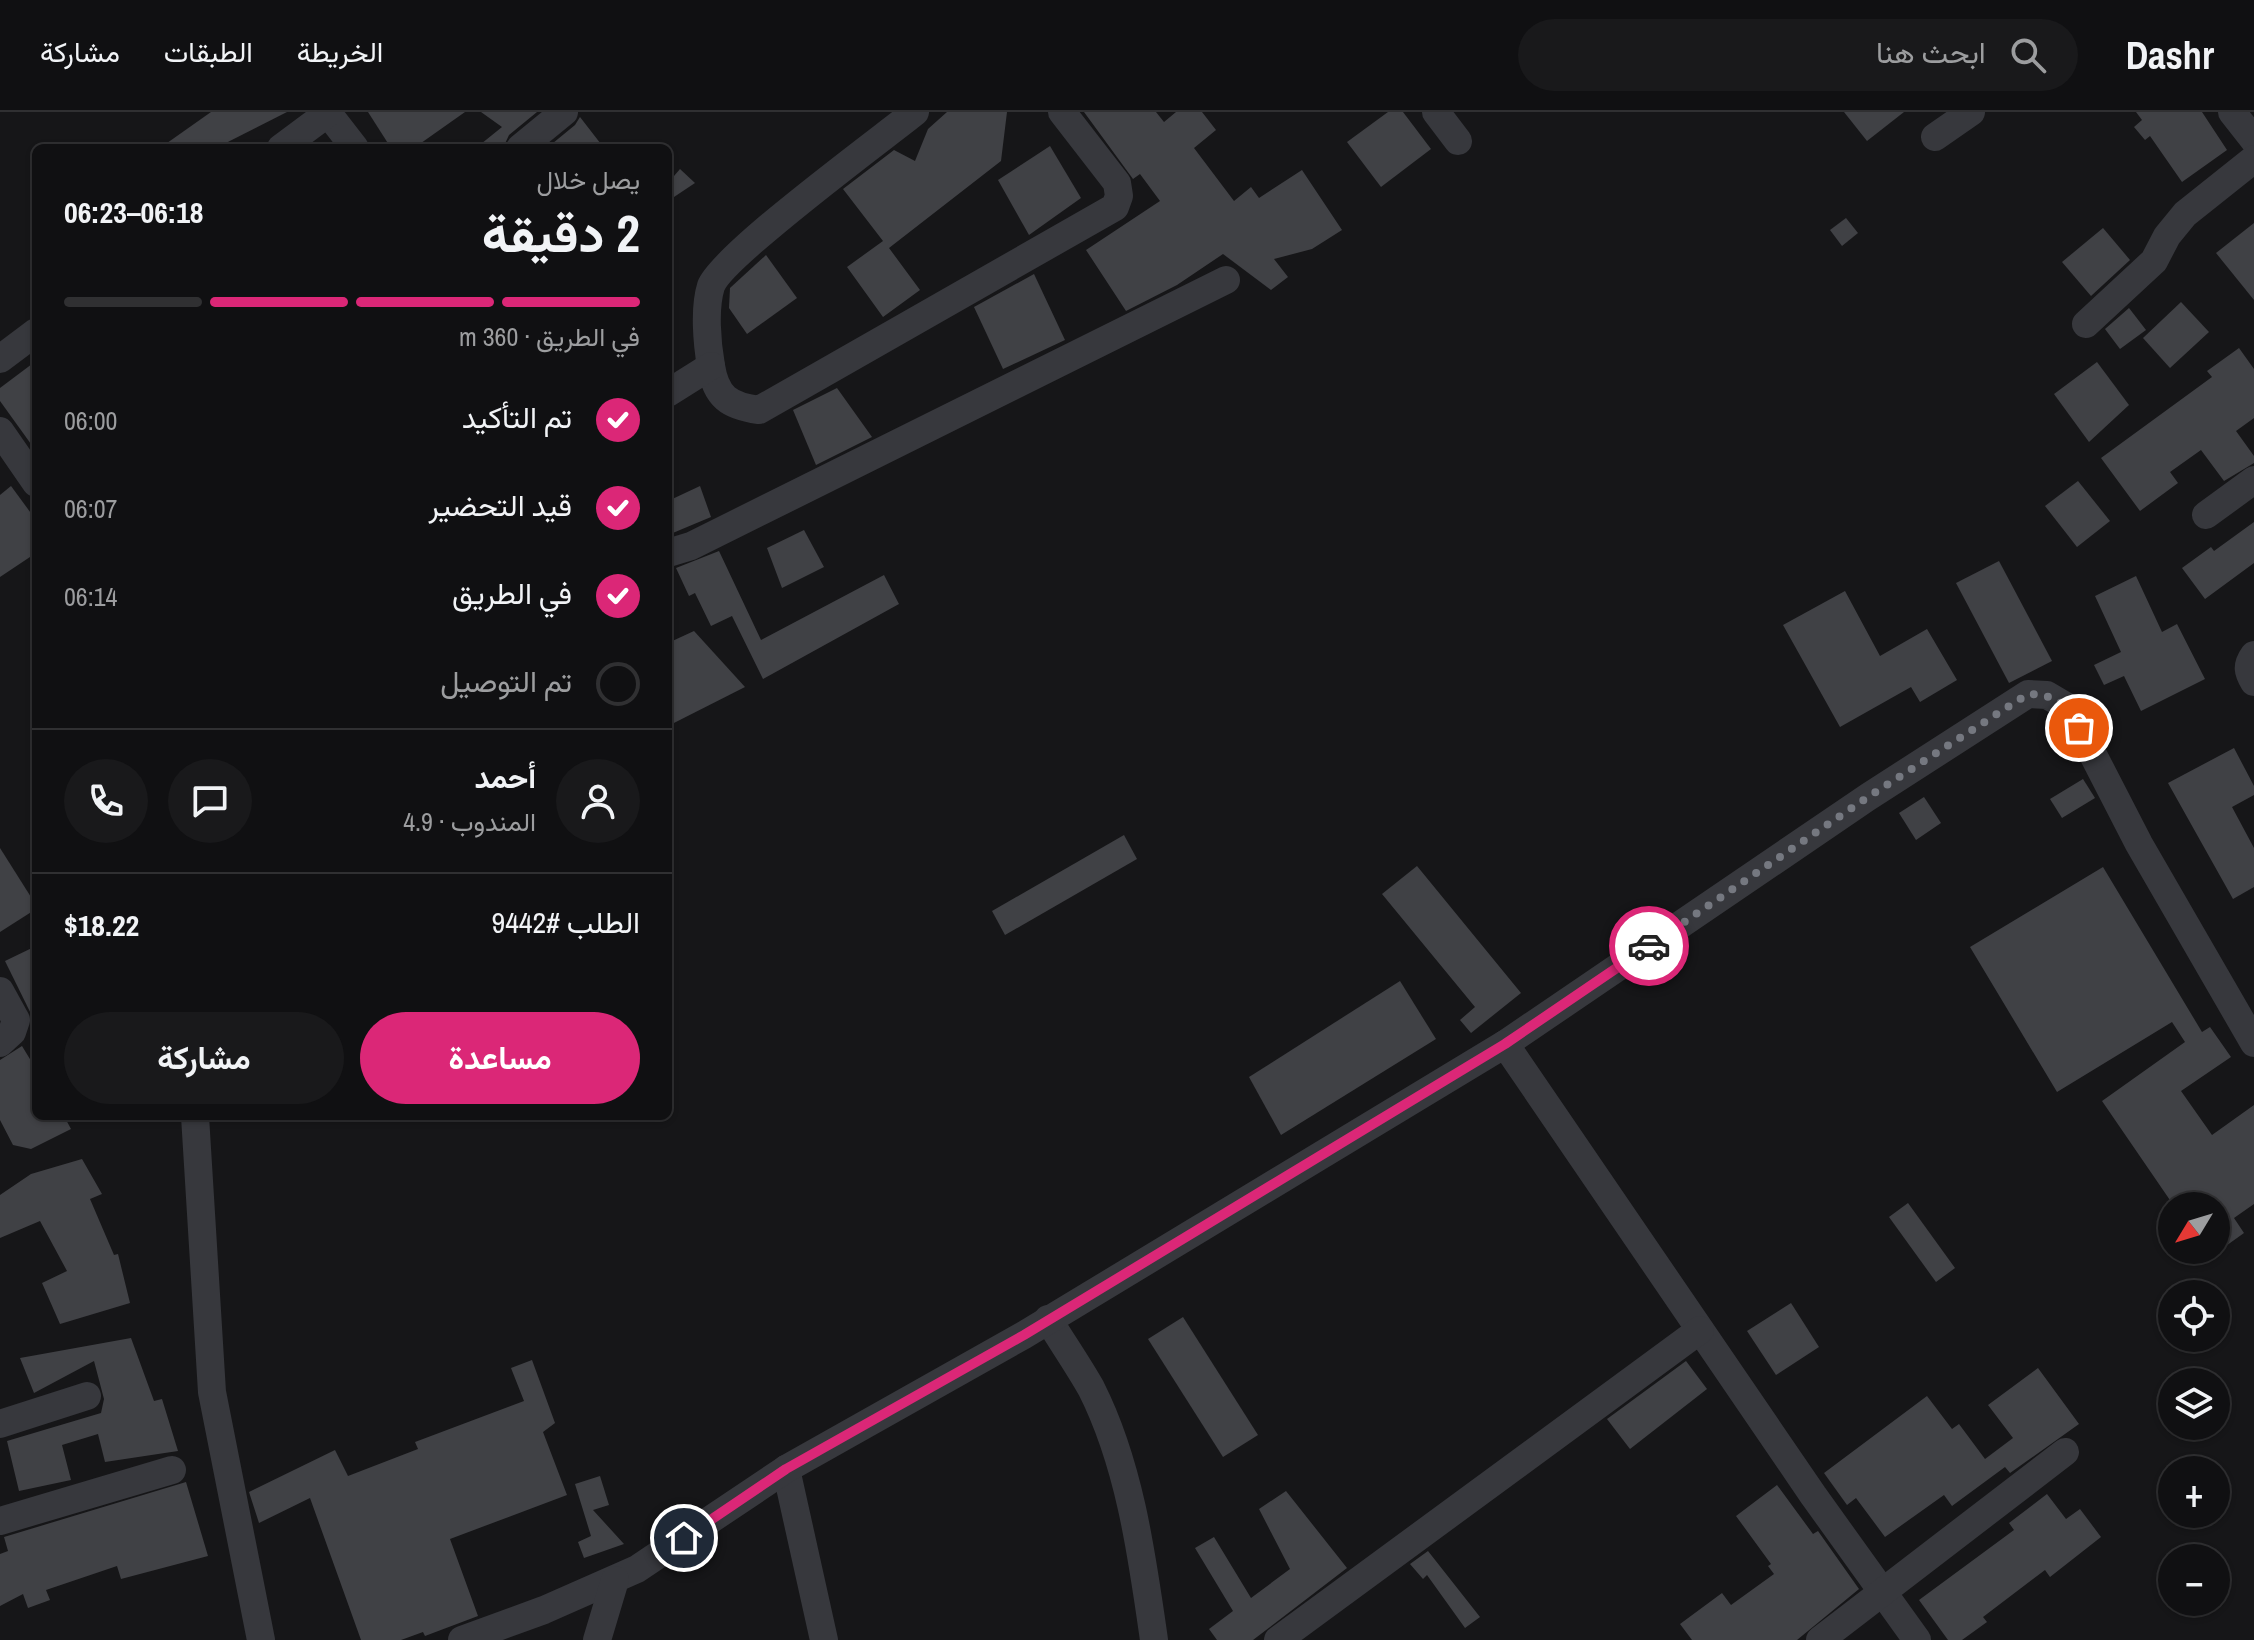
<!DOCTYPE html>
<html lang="ar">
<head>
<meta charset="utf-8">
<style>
  :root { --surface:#101012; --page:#19191b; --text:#f1f3f6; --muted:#9c9d9f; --line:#303032; --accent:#db2777 }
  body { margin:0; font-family:"Archivo Narrow",Vazirmatn,sans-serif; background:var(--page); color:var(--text); direction:rtl; height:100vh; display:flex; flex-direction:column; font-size:30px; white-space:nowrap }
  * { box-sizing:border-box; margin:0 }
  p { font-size:26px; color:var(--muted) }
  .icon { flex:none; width:44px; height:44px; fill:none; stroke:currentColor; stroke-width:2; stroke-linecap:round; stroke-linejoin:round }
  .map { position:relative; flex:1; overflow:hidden; direction:ltr }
  .side { position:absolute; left:32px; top:32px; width:640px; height:976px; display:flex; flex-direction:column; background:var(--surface); border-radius:12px; box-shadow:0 2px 6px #0004,0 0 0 2px var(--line); direction:rtl }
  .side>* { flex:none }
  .needle { width:52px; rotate:232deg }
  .tools { position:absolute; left:2158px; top:1080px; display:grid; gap:16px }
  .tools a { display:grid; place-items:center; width:72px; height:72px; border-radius:50%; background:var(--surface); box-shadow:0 2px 6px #0004,0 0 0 2px var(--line); font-size:40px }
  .pin { position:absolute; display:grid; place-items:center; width:68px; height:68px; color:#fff; margin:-34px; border:4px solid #fff; border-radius:50%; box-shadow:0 2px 8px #0007 }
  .courier { position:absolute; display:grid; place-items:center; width:80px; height:80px; margin:-40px; border:6px solid #db2777; border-radius:50%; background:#fff; color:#222; box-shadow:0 2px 10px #0007 }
  .summary em { font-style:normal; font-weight:700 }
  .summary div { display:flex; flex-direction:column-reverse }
  .summary { display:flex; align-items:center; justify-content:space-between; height:136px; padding:0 32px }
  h1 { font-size:52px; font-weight:700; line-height:60px }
  .bar { display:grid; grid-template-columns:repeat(4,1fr); gap:12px 8px; align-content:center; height:96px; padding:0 32px }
  .bar i { height:10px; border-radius:6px; background:var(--line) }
  .bar .active { background:var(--accent) }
  .bar p { grid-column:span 4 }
  .line { display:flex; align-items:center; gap:20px; padding:0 32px; border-top:2px solid var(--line) }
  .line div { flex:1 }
  .round { display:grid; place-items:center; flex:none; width:84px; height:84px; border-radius:42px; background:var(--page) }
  ol { padding:0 32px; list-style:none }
  li { display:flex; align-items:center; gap:24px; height:88px }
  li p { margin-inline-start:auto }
  li .icon { padding:8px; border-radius:50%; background:var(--accent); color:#fff; stroke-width:4 }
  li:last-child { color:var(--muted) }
  li i { width:44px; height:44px; border:4px solid var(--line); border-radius:50% }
  .button { display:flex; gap:16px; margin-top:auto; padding:16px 32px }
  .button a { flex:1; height:92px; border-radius:48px; background:var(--accent); color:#fff; font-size:32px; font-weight:700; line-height:92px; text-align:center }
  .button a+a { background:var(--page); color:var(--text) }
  header { display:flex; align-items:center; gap:48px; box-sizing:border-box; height:112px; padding:0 40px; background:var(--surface); border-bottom:2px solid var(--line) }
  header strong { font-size:38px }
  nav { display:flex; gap:44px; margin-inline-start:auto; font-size:28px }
  .search { width:560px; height:72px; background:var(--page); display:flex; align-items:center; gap:20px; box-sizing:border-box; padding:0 28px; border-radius:44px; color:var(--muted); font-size:30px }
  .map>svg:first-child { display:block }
  .building { fill:#404145 }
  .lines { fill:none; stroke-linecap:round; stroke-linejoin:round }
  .minor { stroke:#37383d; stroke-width:28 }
  .done { stroke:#757880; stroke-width:8; stroke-dasharray:0 14.4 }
  .route { stroke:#db2777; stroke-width:10 }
</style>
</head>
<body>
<header>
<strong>Dashr</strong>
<div class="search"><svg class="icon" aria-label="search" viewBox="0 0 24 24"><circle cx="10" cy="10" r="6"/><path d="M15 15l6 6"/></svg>ابحث هنا</div>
<nav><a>الخريطة</a><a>الطبقات</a><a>مشاركة</a></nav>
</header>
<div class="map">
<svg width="2254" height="1528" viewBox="0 0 2254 1528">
  <rect width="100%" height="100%" fill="#161618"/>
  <g class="building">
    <polygon points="211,0 287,0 216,36 160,36"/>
    <polygon points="368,0 465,0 414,36 391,36"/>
    <polygon points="481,0 537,0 509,23 503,36 476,36 502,15"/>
    <polygon points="947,0 1007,0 1001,49 889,136 920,178 883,205 847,155 883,129 843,77 894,38 915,49 928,17"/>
    <polygon points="1084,0 1156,0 1164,10 1176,0 1202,0 1216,18 1194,36 1234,89 1251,75 1259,86 1302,58 1342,118 1312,137 1274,147 1288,165 1271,178 1223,142 1177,173 1126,199 1086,138 1160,89 1140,62 1133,67"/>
    <polygon points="1388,0 1403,0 1431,37 1381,75 1347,30"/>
    <polygon points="1844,0 1904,0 1867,29"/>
    <polygon points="2136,0 2202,0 2227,38 2182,70 2150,24 2145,28 2134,15 2142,8"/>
    <polygon points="580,5 604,36 547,36 575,13"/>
    <polygon points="1050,34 1081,86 1029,123 998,68"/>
    <polygon points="680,57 695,71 668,89 668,71"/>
    <polygon points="1846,106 1858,121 1842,134 1830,118"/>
    <polygon points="2254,111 2254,188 2216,141"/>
    <polygon points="2103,116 2130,148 2091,184 2062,150"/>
    <polygon points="766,143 797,186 747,222 729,196 730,176"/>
    <polygon points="1034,162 1065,228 1003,257 974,195"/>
    <polygon points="2181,190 2209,220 2170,256 2143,226"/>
    <polygon points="2129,196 2146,218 2120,237 2105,217"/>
    <polygon points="2239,236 2254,257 2254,306 2236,319 2254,344 2254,351 2224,369 2201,338 2170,360 2178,371 2140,399 2101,346 2212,265 2207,259"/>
    <polygon points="36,249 36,339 0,289 0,276"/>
    <polygon points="2097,250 2129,293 2089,330 2054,282"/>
    <polygon points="837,276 872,325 816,353 793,298"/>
    <polygon points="2078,369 2110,409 2077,435 2045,394"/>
    <polygon points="11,374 36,408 36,441 0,465 0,383"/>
    <polygon points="700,374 711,405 668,423 668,389"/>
    <polygon points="2254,410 2254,451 2205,487 2182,456 2211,435 2214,439"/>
    <polygon points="804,418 824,455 782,476 767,436"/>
    <polygon points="719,439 761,528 884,463 899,492 763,567 732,504 711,514 695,481 689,484 676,456"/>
    <polygon points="1999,449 2052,549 2009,571 1956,471"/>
    <polygon points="2136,464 2162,520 2177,512 2205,567 2141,599 2124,564 2104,573 2094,553 2121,540 2095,484"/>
    <polygon points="1845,479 1880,544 1927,517 1957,568 1920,590 1911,575 1840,615 1783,513"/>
    <polygon points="694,519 745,575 668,614 668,531"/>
    <polygon points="2234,636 2254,674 2254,683 2232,695 2254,736 2254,775 2233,787 2168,671"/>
    <polygon points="2083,667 2095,686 2062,706 2050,687"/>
    <polygon points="1924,685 1941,711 1916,728 1899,701"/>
    <polygon points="1124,723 1137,747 1005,823 992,799"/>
    <polygon points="0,736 36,793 36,797 0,820"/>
    <polygon points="1417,754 1521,881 1471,921 1460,908 1475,895 1382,782"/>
    <polygon points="2103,755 2202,920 2210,915 2231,945 2181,979 2212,1023 2254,993 2254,1092 2234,1106 2244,1121 2216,1141 2216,1094 2174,1094 2102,989 2185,930 2172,910 2057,980 1970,835"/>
    <polygon points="36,834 36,912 5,849"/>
    <polygon points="1400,869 1436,927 1281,1023 1249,965"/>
    <polygon points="22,934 36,957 36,1004 64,1004 71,1017 31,1037 13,1033 0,1008 0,948"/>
    <polygon points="82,1047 102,1082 90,1087 114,1143 118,1142 130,1191 60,1212 42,1171 67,1159 40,1109 0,1126 0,1083 31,1062"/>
    <polygon points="1908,1091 1955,1156 1936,1170 1889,1105"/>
    <polygon points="1791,1191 1819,1235 1776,1263 1747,1219"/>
    <polygon points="1183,1205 1258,1323 1223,1345 1148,1227"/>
    <polygon points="131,1226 154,1289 162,1287 178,1339 105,1350 98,1322 62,1333 71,1368 19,1379 7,1329 101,1301 104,1287 94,1249 34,1281 20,1246"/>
    <polygon points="532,1248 555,1311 543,1320 567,1383 450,1427 478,1504 425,1524 423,1520 401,1528 361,1528 310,1386 259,1411 249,1380 335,1338 348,1364 418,1337 415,1330 524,1289 511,1256"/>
    <polygon points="1686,1249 1707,1277 1630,1337 1607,1307"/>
    <polygon points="2038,1256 2079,1312 2010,1361 2005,1355 1952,1394 1944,1383 1885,1425 1856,1386 1847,1393 1824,1361 1927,1284 1952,1317 1959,1312 1985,1347 2013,1326 1988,1293"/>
    <polygon points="600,1364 609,1393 593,1398 624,1432 584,1446 578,1430 591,1424 575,1372"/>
    <polygon points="186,1370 208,1444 121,1467 117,1454 46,1478 50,1488 28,1496 23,1482 0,1494 0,1442 8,1439 4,1425"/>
    <polygon points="1777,1373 1813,1422 1818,1419 1859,1477 1797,1528 1692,1528 1680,1512 1722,1481 1731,1493 1774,1462 1768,1454 1771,1452 1736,1404"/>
    <polygon points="1286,1379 1347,1456 1253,1528 1217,1528 1209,1517 1233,1499 1195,1436 1214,1425 1251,1486 1290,1457 1259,1397"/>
    <polygon points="2047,1382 2066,1407 2080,1397 2101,1425 2050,1465 2045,1458 1983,1505 1987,1510 1962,1528 1948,1528 1919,1488 2014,1418 2009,1411"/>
    <polygon points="1428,1439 1480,1505 1465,1516 1427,1463 1423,1467 1410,1452"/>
  </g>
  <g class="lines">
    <g class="minor">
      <polyline points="327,0 355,36"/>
      <path d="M915,0C880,28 722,144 711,174C704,196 707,231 711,254C716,285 729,294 759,298L1115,95L1119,84L1117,71L1062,0"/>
      <polyline points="1436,0 1458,29"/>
      <polyline points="2232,0 2254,28"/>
      <polyline points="1935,25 1971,0"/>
      <polyline points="281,36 328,1"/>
      <polyline points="520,36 564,0"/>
      <polyline points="2086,212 2154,149 2167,124 2185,102 2254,47"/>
      <polyline points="0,247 36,220"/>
      <polyline points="668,281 711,254"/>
      <polyline points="0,319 36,371"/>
      <polyline points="2206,403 2254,368"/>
      <polyline points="668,441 691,434 1226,168"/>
      <path d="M2254,543C2246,554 2248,560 2254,570"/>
      <polyline points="0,879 16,908 12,920 0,931"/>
      <polyline points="1505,932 1868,685 2028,582 2047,583 2069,596 2139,732 2254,931"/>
      <polyline points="195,1004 212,1280 261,1528"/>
      <path d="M1048,1207C1062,1230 1078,1253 1091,1276C1130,1353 1142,1444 1154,1528"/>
      <polyline points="0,1312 87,1284"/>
      <polyline points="786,1357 824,1528"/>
      <polyline points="0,1409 172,1358"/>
      <polyline points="462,1528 544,1498 637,1457 786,1357 1024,1223 1505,932 1813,1383 1917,1528"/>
      <polyline points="597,1528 615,1468"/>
      <polyline points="1278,1528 1700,1218"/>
      <polyline points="1820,1528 2065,1340"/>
    </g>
  </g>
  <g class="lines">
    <path class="done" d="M1649,834L1868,685L2028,582C2056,583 2067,591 2079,616"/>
    <polyline class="route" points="684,1426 786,1357 1024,1223 1505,932 1649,834"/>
  </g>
</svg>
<div class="tools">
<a><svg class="needle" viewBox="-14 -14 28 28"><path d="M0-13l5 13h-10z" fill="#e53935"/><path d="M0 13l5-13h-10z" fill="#9c9d9f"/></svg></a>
<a><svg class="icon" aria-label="locate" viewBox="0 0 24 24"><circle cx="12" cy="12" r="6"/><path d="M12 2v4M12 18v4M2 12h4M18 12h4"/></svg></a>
<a><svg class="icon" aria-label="layers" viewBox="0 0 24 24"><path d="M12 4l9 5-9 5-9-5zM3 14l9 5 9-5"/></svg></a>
<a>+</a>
<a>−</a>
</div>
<div class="pin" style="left:2079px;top:616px;background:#ea580c"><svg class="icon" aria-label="bag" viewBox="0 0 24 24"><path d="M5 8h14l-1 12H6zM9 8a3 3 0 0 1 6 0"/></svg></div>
<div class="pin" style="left:684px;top:1426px;background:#1f2937"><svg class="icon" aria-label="home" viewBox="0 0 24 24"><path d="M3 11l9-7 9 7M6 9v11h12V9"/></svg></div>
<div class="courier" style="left:1649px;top:834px"><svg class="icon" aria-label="car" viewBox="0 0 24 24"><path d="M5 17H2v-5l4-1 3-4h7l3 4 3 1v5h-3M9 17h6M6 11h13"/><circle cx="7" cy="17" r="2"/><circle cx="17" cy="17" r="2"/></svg></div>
<section class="side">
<div class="summary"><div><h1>2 دقيقة</h1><p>يصل خلال</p></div><em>06:18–06:23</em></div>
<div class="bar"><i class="active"></i><i class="active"></i><i class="active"></i><i></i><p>في الطريق · 360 m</p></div>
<ol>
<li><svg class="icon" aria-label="check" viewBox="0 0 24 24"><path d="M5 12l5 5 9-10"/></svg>تم التأكيد<p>06:00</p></li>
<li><svg class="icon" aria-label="check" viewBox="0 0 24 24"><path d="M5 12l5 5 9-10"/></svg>قيد التحضير<p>06:07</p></li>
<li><svg class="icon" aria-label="check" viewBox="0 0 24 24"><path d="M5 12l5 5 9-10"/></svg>في الطريق<p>06:14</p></li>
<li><i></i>تم التوصيل</li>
</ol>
<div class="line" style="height:144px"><a class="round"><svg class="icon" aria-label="person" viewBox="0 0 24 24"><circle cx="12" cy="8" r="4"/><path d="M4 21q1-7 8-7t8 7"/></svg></a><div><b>أحمد</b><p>المندوب · 4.9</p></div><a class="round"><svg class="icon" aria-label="chat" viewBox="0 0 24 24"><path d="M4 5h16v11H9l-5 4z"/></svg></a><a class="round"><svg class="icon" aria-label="phone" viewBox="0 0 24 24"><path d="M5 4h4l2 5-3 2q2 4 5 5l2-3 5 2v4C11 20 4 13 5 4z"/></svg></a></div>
<div class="line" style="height:104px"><div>الطلب #9442</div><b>$18.22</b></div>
<div class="button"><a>مساعدة</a><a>مشاركة</a></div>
</section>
</div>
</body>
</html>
